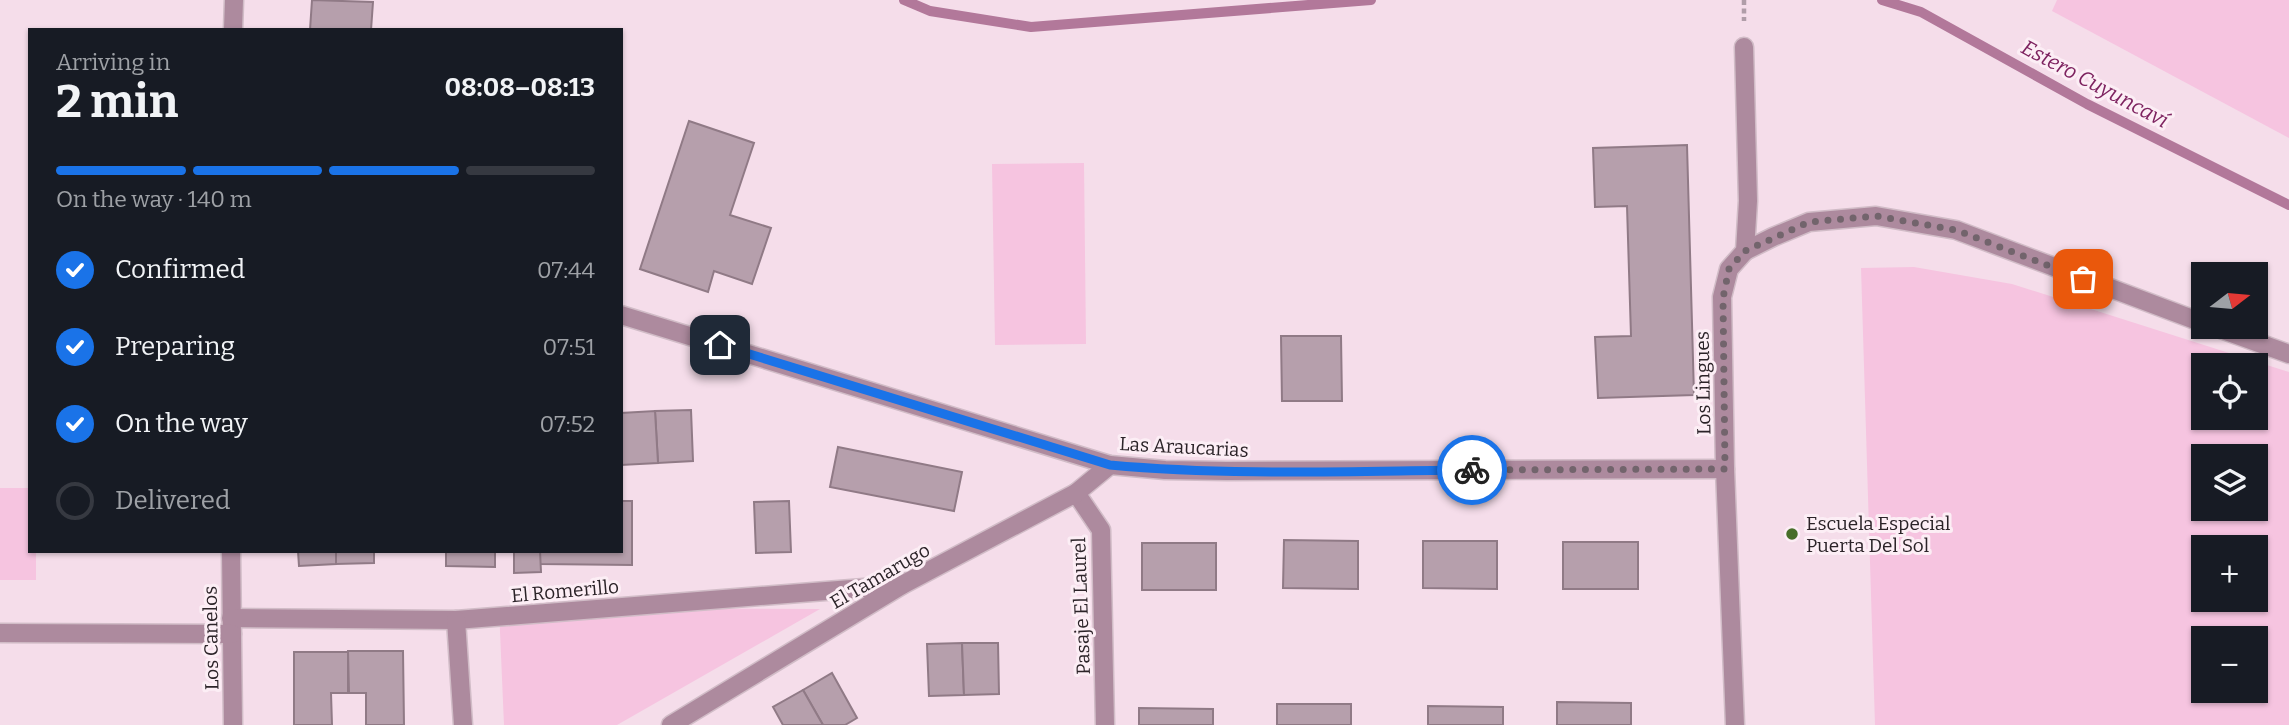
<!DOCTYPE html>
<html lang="en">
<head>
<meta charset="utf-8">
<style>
  :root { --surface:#171b24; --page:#242831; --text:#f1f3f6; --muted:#9ea1a6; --line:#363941; --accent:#1a73e8 }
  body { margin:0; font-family:Bitter,serif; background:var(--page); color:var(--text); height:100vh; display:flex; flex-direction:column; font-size:26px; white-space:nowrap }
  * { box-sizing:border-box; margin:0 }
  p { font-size:23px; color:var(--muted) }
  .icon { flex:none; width:38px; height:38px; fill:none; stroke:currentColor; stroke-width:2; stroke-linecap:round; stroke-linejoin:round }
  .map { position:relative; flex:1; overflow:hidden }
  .details { position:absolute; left:28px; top:28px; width:595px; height:525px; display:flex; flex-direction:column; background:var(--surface); border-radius:0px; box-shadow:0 2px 5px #0004 }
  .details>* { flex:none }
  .needle { width:46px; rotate:74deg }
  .buttons { position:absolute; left:2191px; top:262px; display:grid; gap:14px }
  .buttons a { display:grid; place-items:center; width:77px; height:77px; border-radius:0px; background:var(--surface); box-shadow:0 2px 5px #0004; font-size:35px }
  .pin { position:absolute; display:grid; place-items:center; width:60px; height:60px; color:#fff; margin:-30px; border-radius:14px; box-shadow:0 4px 10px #0006 }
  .courier { position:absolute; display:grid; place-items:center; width:70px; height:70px; margin:-35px; border:5px solid #1a73e8; border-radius:50%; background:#fff; color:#222; box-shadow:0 2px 9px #0007 }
  .headline em { font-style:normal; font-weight:700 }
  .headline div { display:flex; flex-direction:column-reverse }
  .headline { display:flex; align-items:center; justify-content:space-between; height:119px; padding:0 28px }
  h1 { font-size:46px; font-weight:700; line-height:52px }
  .bar { display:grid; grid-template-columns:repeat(4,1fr); gap:10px 7px; align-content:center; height:84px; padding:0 28px }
  .bar i { height:9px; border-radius:5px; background:var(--line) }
  .bar .on { background:var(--accent) }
  .bar p { grid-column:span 4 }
  ol { padding:0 28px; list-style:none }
  li { display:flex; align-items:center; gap:21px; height:77px }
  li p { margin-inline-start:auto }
  li .icon { padding:7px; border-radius:50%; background:var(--accent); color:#fff; stroke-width:4 }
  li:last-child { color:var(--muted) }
  li i { width:38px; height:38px; border:4px solid var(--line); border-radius:50% }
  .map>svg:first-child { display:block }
  .green { fill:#f6c4e0; fill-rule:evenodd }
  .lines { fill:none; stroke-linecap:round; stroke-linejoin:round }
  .stream { stroke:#b2789a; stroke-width:10 }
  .building { fill:#b69fac; stroke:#907a86; stroke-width:2 }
  .minor-casing { stroke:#d1bcc7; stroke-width:21 }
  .path { stroke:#b09da8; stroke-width:4.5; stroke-dasharray:5 3.5; stroke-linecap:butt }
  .minor { stroke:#ad8a9e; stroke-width:18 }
  .done { stroke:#72646c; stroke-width:7; stroke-dasharray:0 12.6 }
  .route { stroke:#1a73e8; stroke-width:9 }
  .poi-dot { fill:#476e29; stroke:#fceef5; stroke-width:2.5 }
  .labels { text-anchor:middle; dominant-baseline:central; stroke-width:6; stroke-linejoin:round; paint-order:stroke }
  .street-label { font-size:19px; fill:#2b2328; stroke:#fceef5 }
  .poi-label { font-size:19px; fill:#2b2328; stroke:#fceef5; text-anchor:start }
  .water-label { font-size:21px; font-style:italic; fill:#7e2360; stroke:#fceef5 }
</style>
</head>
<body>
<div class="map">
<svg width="2289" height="725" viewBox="0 0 2289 725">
  <rect width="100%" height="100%" fill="#f5ddea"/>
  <g class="green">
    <polygon points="2057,0 2289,0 2289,138 2052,11"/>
    <polygon points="1084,163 1086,344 995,345 992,164"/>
    <path d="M1914,267L2012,284L2289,372V725H1875L1861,268ZM2203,366H2256V418H2203ZM2203,457H2256V509H2203ZM2203,548H2256V600H2203ZM2203,639H2256V691H2203Z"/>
    <polygon points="0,488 30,488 30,551 36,551 36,580 0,580"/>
    <polygon points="499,608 820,609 617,725 504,725"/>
  </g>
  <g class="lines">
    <g class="stream">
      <polyline points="904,0 930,11 1031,27 1371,0"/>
      <polyline points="1882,0 1921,12 2087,104 2289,205"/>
    </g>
  </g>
  <g class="building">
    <polygon points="312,0 373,2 371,30 310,30"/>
    <polygon points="689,121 754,143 730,215 771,228 752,284 714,271 708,292 640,269"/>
    <polygon points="1687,145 1694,395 1598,398 1595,337 1631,336 1627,206 1595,207 1593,148"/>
    <polygon points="1281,336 1341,336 1342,401 1282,401"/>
    <polygon points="691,410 693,461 658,463 655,411"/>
    <polygon points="655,411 658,463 621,465 621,413"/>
    <polygon points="838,447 962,472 954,511 830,487"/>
    <polygon points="621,501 632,501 632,565 540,564 540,551 621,551"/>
    <polygon points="789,501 791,552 756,553 754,502"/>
    <polygon points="1284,540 1358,541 1358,589 1283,588"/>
    <polygon points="1423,541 1497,541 1497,589 1423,588"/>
    <rect x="1563" y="542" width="75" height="47"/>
    <rect x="1142" y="543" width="74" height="47"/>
    <polygon points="298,551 336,551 336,564 299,566"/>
    <polygon points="336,551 374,551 374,563 336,564"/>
    <polygon points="446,551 495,551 495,567 446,566"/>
    <polygon points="514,551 540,551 541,572 514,573"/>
    <polygon points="962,643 964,695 929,696 927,644"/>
    <polygon points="962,643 998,643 999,694 964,695"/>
    <polygon points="348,651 403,651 404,725 366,725 366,693 349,693"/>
    <polygon points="294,652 348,652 348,693 331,693 332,725 294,725"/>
    <polygon points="832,673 857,718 845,725 823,725 803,690"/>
    <polygon points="803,690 823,725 783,725 773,707"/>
    <polygon points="1557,702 1631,703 1631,725 1557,725"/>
    <rect x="1277" y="704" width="74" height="21"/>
    <polygon points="1428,706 1503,707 1503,725 1428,725"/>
    <polygon points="1139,708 1213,709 1213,725 1139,725"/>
  </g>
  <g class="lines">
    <defs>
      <g id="minor">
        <polyline points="233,30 234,0"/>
        <polyline points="1745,251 1773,237 1809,222 1876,216 1956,230 2203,323"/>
        <polyline points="621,315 1110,465 1165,470 1227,471 1725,469"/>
        <polyline points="2215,327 2289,354"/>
        <polyline points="1076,493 1101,530 1105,725"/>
        <polyline points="231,551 233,725"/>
        <polyline points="231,618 456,620 902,585"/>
        <polyline points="456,620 463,725"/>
        <polyline points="0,633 232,634"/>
        <polyline points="671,725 902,585 1076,493 1110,465"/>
        <polyline points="1735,725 1725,469 1722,297 1729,269 1745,251 1748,201 1744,47"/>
      </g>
    </defs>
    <use href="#minor" class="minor-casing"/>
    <polyline class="path" points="1744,0 1744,21"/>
    <use href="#minor" class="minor"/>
  </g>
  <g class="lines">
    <polyline class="done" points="1472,470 1725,469 1723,298 1729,269 1745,251 1809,222 1876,216 1956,230 2083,279"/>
    <path class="route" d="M720,345L1110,465C1230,476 1351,471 1472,470"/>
  </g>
  <circle class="poi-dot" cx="1792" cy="534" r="7"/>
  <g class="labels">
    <g class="street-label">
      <text transform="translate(1703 383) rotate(-91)">Los Lingues</text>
      <text transform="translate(1184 447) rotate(3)">Las Araucarias</text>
      <text transform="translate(880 576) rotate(-30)">El Tamarugo</text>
      <text transform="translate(565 591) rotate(-5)">El Romerillo</text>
      <text transform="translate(1081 606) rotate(-92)">Pasaje El Laurel</text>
      <text transform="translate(211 638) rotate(-91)">Los Canelos</text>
    </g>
    <g class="poi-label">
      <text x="1806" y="523">Escuela Especial<tspan x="1806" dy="22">Puerta Del Sol</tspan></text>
    </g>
    <g class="water-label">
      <text transform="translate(2095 84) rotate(28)">Estero Cuyuncaví</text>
    </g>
  </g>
</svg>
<div class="buttons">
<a><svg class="needle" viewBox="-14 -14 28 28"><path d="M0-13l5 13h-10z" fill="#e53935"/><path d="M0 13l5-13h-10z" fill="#9ea1a6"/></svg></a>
<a><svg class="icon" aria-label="locate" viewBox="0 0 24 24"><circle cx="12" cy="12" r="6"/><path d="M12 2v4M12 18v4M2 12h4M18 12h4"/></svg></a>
<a><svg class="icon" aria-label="layers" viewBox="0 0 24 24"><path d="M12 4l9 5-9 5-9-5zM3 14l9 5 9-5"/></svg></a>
<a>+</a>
<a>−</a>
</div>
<div class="pin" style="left:2083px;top:279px;background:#ea580c"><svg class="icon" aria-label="bag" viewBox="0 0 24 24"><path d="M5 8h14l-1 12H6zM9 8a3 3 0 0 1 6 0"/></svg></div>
<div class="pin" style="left:720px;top:345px;background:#1f2937"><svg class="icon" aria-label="home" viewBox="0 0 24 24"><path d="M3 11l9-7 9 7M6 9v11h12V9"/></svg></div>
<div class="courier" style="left:1472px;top:470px"><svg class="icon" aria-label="bike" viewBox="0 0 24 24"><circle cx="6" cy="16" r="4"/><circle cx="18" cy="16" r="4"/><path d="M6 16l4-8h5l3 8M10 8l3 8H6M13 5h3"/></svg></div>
<section class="details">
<div class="headline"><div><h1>2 min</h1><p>Arriving in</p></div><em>08:08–08:13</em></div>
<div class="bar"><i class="on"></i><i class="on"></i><i class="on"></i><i></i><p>On the way · 140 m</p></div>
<ol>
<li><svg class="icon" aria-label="check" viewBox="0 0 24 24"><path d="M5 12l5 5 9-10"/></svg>Confirmed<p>07:44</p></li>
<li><svg class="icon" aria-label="check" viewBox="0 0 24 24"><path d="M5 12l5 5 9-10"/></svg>Preparing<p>07:51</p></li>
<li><svg class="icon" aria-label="check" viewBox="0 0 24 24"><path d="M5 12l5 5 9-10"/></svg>On the way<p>07:52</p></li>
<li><i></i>Delivered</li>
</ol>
</section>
</div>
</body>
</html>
